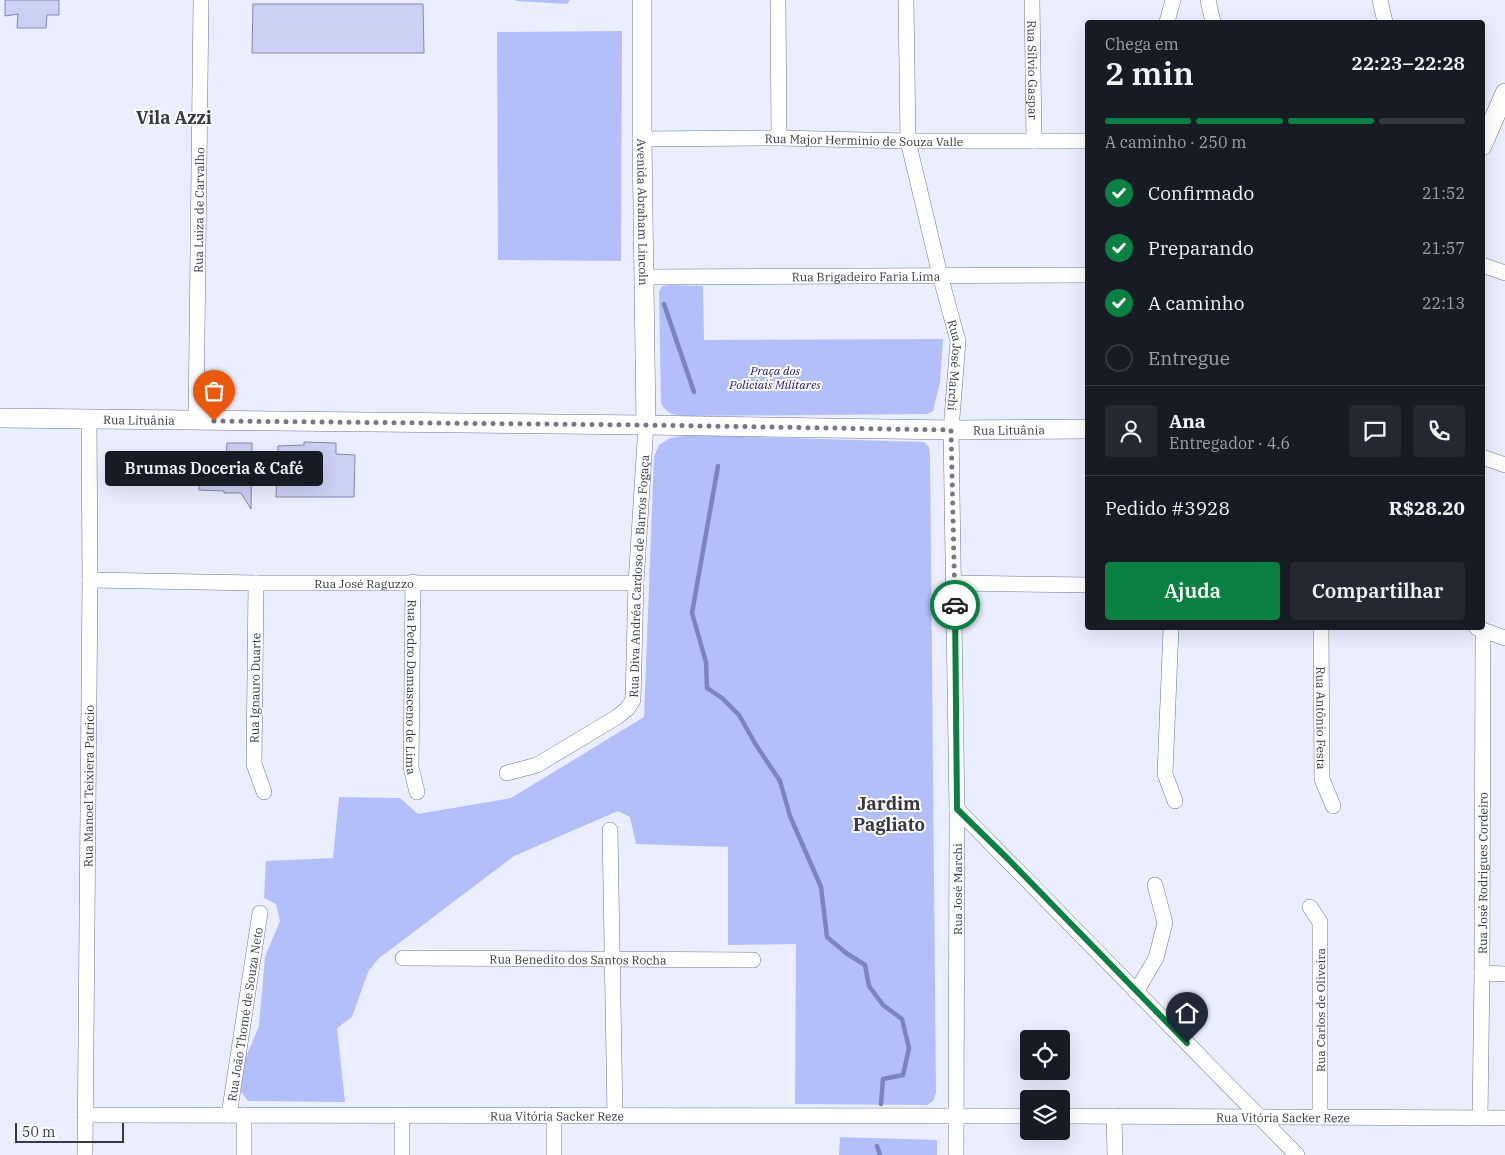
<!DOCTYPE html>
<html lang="pt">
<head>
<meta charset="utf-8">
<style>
  :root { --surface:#171b24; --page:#242831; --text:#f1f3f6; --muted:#9ea1a6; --line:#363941; --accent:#0b8043 }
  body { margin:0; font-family:"IBM Plex Serif",serif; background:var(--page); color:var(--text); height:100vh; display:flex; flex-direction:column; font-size:19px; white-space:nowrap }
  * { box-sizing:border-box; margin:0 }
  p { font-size:16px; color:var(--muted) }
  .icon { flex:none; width:28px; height:28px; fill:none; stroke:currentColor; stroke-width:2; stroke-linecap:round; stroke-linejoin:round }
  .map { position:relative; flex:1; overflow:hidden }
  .panel { position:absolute; left:1085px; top:20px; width:400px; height:610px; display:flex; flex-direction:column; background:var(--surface); border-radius:5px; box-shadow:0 5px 20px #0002 }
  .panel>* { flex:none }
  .tools { position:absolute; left:1020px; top:1030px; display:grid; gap:10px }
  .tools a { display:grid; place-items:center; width:50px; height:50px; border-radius:5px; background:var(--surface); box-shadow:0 5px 20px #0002; font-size:25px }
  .scale { position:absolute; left:15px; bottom:12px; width:109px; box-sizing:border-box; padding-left:5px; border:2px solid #363843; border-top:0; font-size:14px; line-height:18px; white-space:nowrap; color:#363843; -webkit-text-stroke:4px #fff; paint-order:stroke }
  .pin { position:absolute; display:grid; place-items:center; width:42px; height:42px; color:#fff; margin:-51px -21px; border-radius:50% 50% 50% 0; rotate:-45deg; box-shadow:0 0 5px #0007 }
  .pin .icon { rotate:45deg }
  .courier { position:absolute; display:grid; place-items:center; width:50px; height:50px; margin:-25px; border:4px solid #0b8043; border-radius:50%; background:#fff; color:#222; box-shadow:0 1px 6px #0007 }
  .bubble { position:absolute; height:35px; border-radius:5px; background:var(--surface); box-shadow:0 5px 20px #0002; font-size:16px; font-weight:600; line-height:35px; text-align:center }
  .overview em { font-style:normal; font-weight:600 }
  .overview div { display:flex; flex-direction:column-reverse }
  .overview { display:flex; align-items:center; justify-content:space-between; height:85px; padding:0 20px }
  h1 { font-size:32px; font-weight:600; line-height:38px }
  .bar { display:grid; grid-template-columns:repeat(4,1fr); gap:8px 5px; align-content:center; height:60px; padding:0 20px }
  .bar i { height:6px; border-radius:4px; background:var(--line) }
  .bar .current { background:var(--accent) }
  .bar p { grid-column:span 4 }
  .line { display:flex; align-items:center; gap:12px; padding:0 20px; border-top:1px solid var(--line) }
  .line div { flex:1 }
  .round { display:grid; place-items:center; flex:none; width:52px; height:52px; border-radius:5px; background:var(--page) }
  ol { padding:0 20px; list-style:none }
  li { display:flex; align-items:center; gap:15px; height:55px }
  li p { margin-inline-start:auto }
  li .icon { padding:5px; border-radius:50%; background:var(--accent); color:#fff; stroke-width:4 }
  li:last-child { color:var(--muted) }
  li i { width:28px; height:28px; border:2px solid var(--line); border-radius:50% }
  .action { display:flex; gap:10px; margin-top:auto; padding:10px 20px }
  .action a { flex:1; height:58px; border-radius:5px; background:var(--accent); color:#fff; font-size:20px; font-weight:600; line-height:58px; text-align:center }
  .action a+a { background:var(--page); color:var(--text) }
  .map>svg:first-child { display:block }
  .green { fill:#b3bffb }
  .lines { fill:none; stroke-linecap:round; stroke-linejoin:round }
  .stream { stroke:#7a84c1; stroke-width:4.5 }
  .building { fill:#cad1f4; stroke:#8489a3 }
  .minor-casing { stroke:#6f758e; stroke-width:16 }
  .tertiary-casing { stroke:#6f758e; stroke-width:20 }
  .minor { stroke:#fff; stroke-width:15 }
  .tertiary { stroke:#fff; stroke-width:19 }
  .done { stroke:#757885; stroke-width:5; stroke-dasharray:0 9 }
  .route { stroke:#0b8043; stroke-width:6 }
  .labels { text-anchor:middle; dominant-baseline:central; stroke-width:4; stroke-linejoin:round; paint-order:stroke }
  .street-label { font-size:12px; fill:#363843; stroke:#fff }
  .park-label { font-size:12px; font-style:italic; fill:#1d1271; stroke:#fff }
  .district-label { font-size:18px; font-weight:bold; fill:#363843; stroke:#fff }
</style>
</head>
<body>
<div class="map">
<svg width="1505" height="1155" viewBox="0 0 1505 1155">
  <rect width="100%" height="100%" fill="#eaeeff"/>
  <g class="green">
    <polygon points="516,0 570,0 567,4 516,1"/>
    <polygon points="622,31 621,261 498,260 497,32"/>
    <path d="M670,285L703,286L704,340L943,339L940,382L933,411L927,414L687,416C673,414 668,416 661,403L659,292L662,286Z"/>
    <polygon points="688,435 924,442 929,447 930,455 936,1093 933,1101 927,1105 795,1104 796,944 728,945 728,847 636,844 630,817 618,811 514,856 378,959 368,972 352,1017 337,1028 345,1102 248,1101 239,1089 243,1064 259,1026 265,957 280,921 276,904 264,898 266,861 333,858 339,797 400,798 418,814 511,798 644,717 654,457 659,445 670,438"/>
    <polygon points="840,1137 937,1140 937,1155 839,1155"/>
  </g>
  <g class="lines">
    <g class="stream">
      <polyline points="664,304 694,392"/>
      <polyline points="718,466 692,613 706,662 707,688 722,698 739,715 756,745 780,781 790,816 821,887 827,937 846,953 865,965 869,986 883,1005 902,1019 909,1048 903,1075 883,1079 881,1104"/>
      <polyline points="877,1146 880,1155"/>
    </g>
  </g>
  <g class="building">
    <polygon points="5,0 59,0 59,15 47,15 46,28 17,28 18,14 5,16"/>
    <polygon points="253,4 423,4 424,53 252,53"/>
    <polygon points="304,442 336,443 336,454 355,455 354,497 276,497 278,446 304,445"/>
    <polygon points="227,443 252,443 251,509 241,493 224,493 224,491 199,490 200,459 226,460"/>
  </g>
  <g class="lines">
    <defs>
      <g id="minor">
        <polyline points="778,0 779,138"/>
        <path id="s1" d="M906,0L908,141L940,275L958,341L951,430L957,809L956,1155"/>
        <path id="s2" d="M1032,0L1034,141"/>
        <polyline points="1208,0 1213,22"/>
        <polyline points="1380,0 1385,22"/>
        <polyline points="1167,22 1173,0"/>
        <path id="s3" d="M642,139L779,138L908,141H1088"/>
        <polyline points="1482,265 1505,273"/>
        <path id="s4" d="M645,277L1088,275"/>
        <path id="s5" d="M196,421L201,0"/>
        <polyline points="1482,457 1505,465"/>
        <path id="s6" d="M90,580L256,583H636"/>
        <path id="s7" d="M413,582L411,767L417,792"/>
        <polyline points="256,583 254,764 264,792"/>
        <polyline points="954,583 1088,585"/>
        <polyline points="1171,628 1165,774 1175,801"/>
        <path id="s8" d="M1321,628L1322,779L1333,806"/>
        <polyline points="1477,628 1505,638"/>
        <path id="s9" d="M507,773L537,765L617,717L627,709L633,700L636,583L646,425"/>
        <polyline points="957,809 1297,1155"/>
        <polyline points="610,830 615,1116"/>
        <polyline points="1310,907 1320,922 1320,1117"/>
        <path id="s10" d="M403,958L753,960"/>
        <polyline points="1482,973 1505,974"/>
        <polyline points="1136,992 1156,958 1165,923 1155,885"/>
        <path id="s11" d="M85,1115L1029,1116"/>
        <path id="s12" d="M229,1115L260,913"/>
        <polyline points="244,1115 244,1155"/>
        <polyline points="402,1115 402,1155"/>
        <polyline points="554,1115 554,1155"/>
        <path id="s13" d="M1061,1116L1505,1118"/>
        <polyline points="1114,1116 1115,1155"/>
        <path id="s14" d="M1480,1117L1482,973L1483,630"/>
        <path id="s15" d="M85,1155L90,580L89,418"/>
      </g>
      <g id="tertiary">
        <path id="s16" d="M642,0V139L646,425"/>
        <polyline points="1482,146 1505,93"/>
        <path id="s17" d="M0,418L646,425L951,430L1088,429"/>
      </g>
    </defs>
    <use href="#minor" class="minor-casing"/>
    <use href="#tertiary" class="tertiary-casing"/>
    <use href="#minor" class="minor"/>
    <use href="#tertiary" class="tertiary"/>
  </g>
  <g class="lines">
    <polyline class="done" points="214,421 646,425 951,430 955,605"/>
    <polyline class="route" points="955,605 957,809 1008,859 1187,1043"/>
  </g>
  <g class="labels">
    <g class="street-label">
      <text stroke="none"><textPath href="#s2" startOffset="70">Rua Sílvio Gaspar</textPath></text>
      <text stroke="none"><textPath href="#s3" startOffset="222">Rua Major Herminio de Souza Valle</textPath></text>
      <text stroke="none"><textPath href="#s5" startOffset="211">Rua Luiza de Carvalho</textPath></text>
      <text stroke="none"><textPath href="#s16" startOffset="212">Avenida Abraham Lincoln</textPath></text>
      <text stroke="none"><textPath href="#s4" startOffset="221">Rua Brigadeiro Faria Lima</textPath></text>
      <text stroke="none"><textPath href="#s1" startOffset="371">Rua José Marchi</textPath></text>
      <text stroke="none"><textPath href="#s17" startOffset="139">Rua Lituânia</textPath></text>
      <text stroke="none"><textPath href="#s17" startOffset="1009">Rua Lituânia</textPath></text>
      <text stroke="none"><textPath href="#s9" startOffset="272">Rua Diva Andréa Cardoso de Barros Fogaça</textPath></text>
      <text stroke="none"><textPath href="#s6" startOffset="274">Rua José Raguzzo</textPath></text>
      <text stroke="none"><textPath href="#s7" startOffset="105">Rua Pedro Damasceno de Lima</textPath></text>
      <text transform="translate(255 688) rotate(-89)">Rua Ignauro Duarte</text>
      <text stroke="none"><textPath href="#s8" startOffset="90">Rua Antônio Festa</textPath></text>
      <text stroke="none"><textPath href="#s15" startOffset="369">Rua Manoel Teixiera Patricio</textPath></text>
      <text stroke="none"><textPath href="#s14" startOffset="244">Rua José Rodrigues Cordeiro</textPath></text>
      <text transform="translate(957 889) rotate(-90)">Rua José Marchi</text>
      <text stroke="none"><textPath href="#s10" startOffset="175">Rua Benedito dos Santos Rocha</textPath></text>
      <text transform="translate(1320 1010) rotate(-90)">Rua Carlos de Oliveira</text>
      <text stroke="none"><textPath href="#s12" startOffset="102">Rua João Thomé de Souza Neto</textPath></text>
      <text stroke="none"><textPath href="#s11" startOffset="472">Rua Vitória Sacker Reze</textPath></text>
      <text stroke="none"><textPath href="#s13" startOffset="222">Rua Vitória Sacker Reze</textPath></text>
    </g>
    <g class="park-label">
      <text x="775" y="370">Praça dos<tspan x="775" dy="14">Policiais Militares</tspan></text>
    </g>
    <g class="district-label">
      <text x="174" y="117">Vila Azzi</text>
      <text x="889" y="803">Jardim<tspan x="889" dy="21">Pagliato</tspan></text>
    </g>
  </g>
</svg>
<div class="tools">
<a><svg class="icon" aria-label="locate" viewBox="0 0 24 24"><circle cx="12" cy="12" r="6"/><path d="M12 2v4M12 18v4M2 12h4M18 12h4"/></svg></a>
<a><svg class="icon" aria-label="layers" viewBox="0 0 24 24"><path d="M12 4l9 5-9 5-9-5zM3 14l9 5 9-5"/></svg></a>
</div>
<div class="scale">50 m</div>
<div class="pin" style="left:214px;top:421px;background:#ea580c"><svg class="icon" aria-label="bag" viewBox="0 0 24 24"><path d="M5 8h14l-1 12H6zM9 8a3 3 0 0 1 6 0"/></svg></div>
<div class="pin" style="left:1187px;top:1043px;background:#1f2937"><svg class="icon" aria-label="home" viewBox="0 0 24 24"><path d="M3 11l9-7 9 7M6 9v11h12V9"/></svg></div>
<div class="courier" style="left:955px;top:605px"><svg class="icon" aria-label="car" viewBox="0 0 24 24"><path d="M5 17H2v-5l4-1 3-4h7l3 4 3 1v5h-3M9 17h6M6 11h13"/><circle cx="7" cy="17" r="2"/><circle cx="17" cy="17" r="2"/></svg></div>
<div class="bubble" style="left:105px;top:451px;width:218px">Brumas Doceria &amp; Café</div>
<section class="panel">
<div class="overview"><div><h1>2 min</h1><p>Chega em</p></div><em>22:23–22:28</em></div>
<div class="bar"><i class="current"></i><i class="current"></i><i class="current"></i><i></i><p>A caminho · 250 m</p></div>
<ol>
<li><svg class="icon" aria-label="check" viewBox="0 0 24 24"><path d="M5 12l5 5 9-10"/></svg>Confirmado<p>21:52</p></li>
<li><svg class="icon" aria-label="check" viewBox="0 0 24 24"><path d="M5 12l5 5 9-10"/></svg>Preparando<p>21:57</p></li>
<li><svg class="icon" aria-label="check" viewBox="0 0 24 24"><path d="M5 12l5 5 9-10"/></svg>A caminho<p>22:13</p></li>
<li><i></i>Entregue</li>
</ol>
<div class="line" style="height:90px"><a class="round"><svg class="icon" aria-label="person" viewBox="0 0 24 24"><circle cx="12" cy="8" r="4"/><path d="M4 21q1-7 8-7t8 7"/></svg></a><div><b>Ana</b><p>Entregador · 4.6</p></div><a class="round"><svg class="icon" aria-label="chat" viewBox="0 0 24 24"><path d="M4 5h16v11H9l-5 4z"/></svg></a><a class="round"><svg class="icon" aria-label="phone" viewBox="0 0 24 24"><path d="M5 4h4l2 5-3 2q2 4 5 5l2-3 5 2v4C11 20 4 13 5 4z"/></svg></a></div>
<div class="line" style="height:65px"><div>Pedido #3928</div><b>R$28.20</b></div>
<div class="action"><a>Ajuda</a><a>Compartilhar</a></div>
</section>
</div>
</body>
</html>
